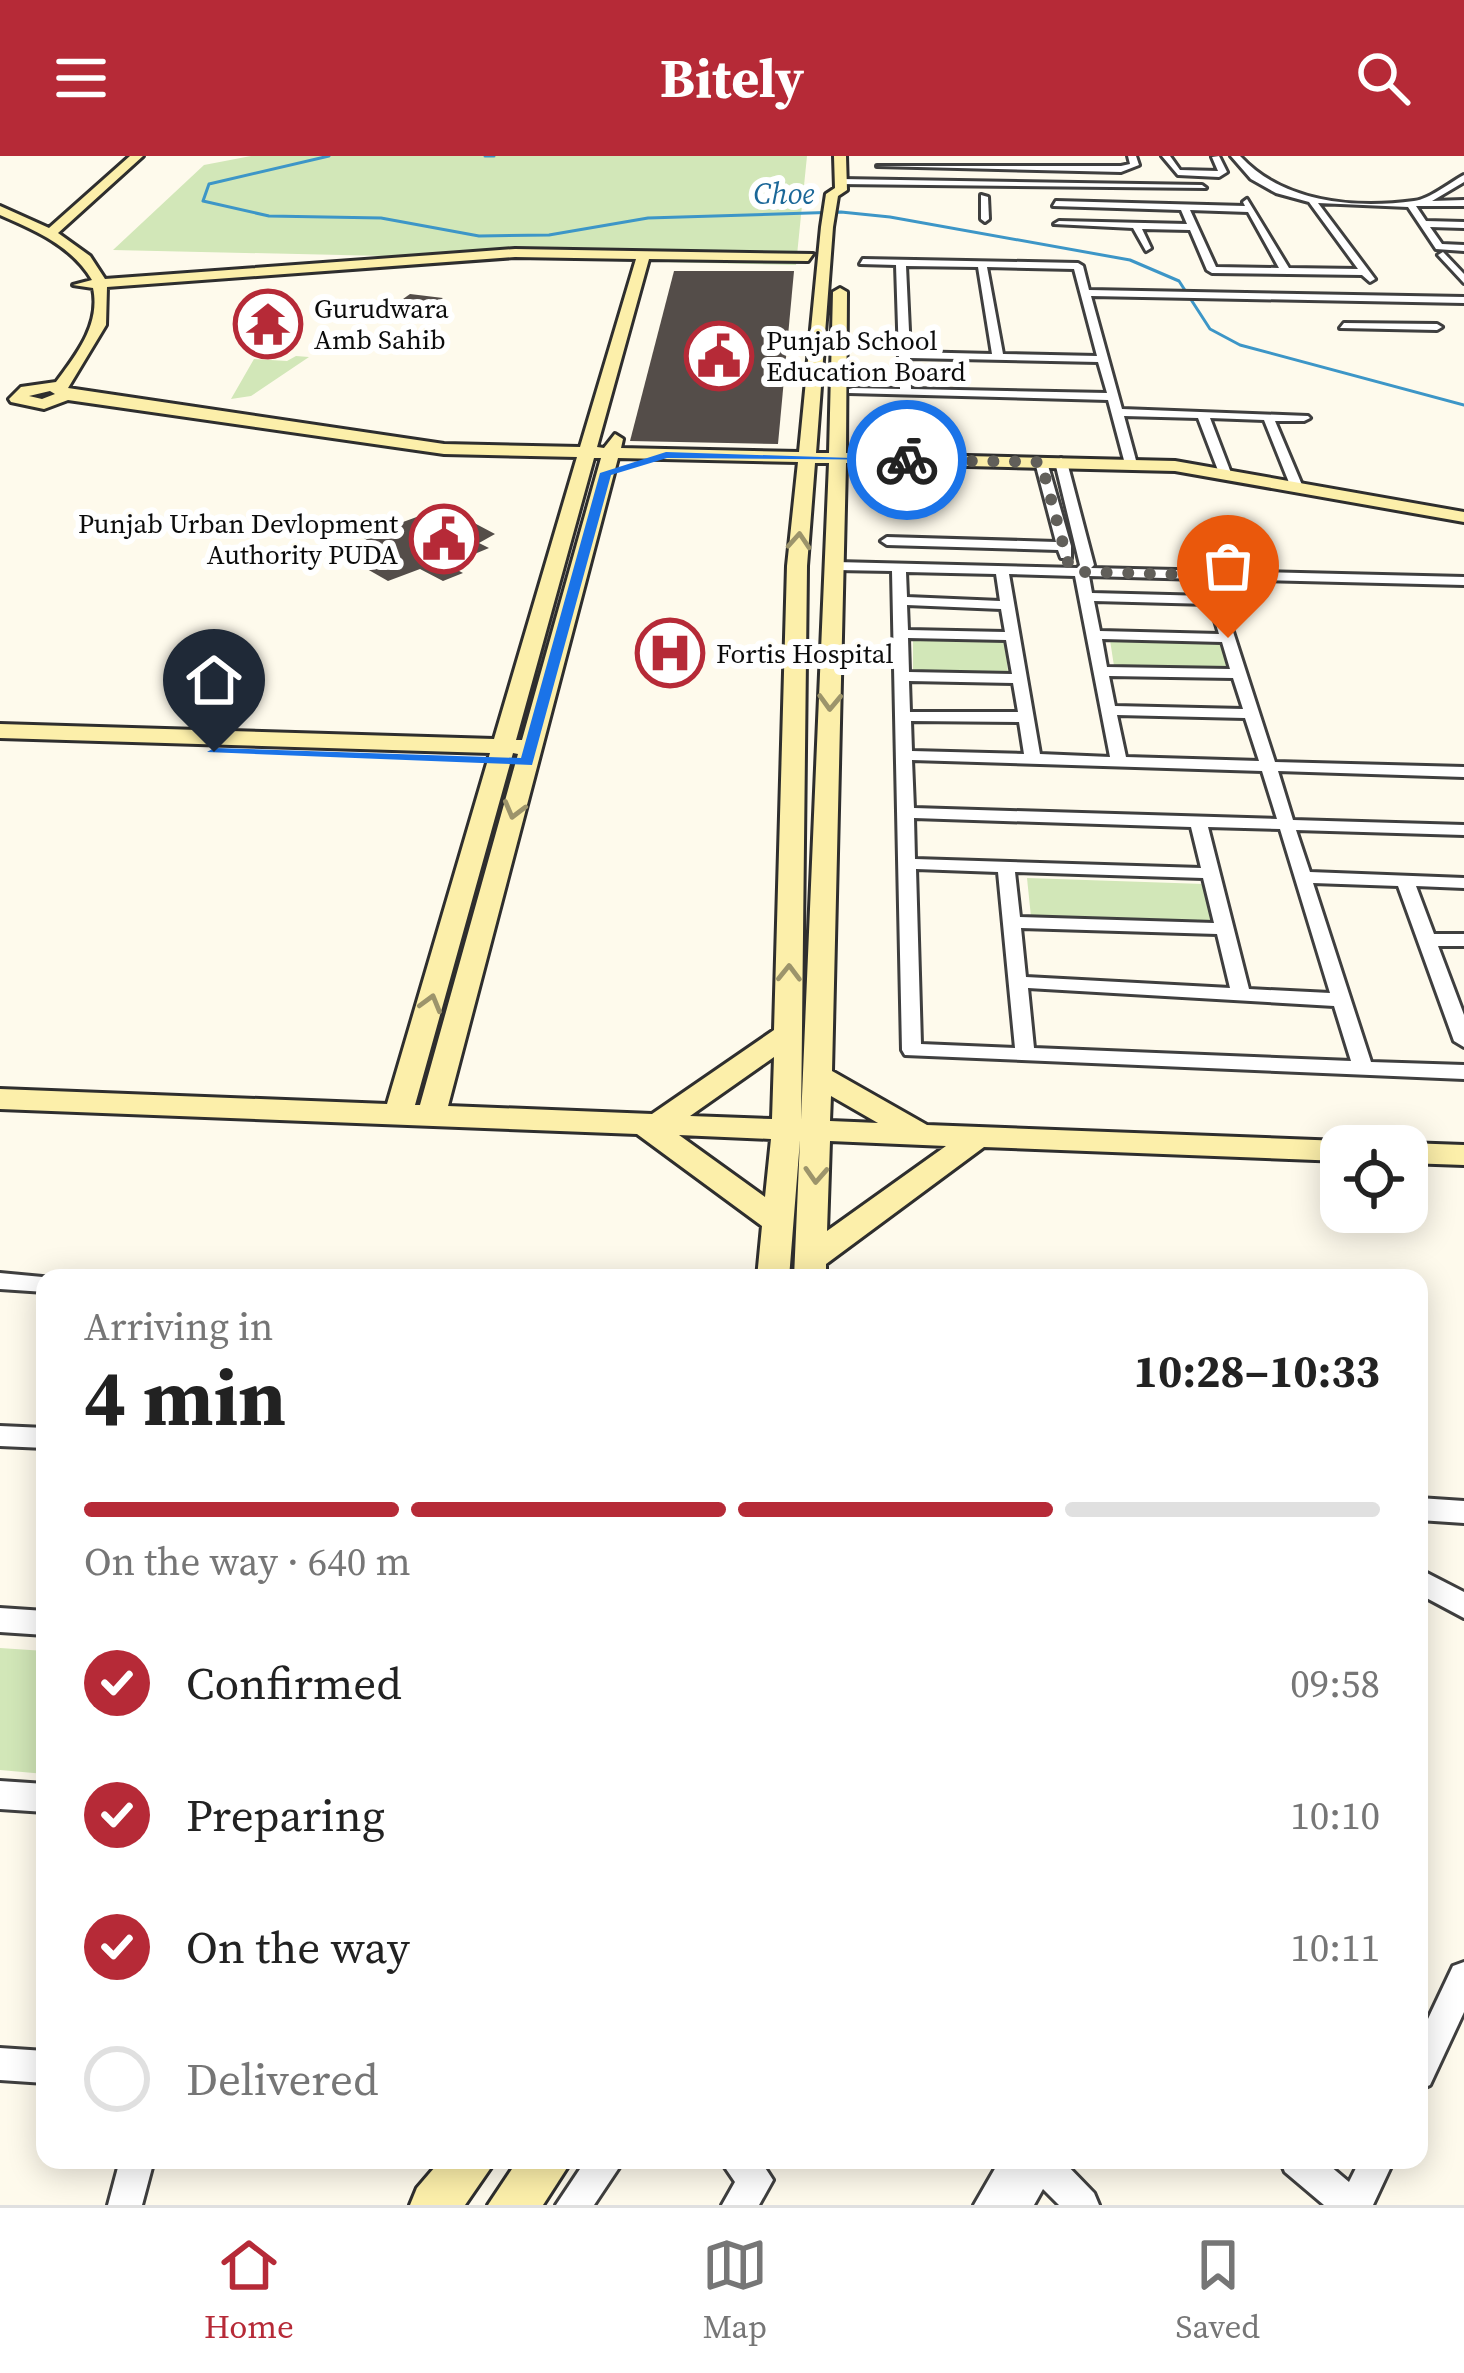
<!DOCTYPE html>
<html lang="en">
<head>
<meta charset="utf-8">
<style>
  :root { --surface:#fff; --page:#f2f2f2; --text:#222; --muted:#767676; --line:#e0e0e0; --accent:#b62a37 }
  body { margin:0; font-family:"Source Serif 4",serif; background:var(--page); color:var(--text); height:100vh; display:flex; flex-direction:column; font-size:45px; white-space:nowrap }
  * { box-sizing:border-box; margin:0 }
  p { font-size:39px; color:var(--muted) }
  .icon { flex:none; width:66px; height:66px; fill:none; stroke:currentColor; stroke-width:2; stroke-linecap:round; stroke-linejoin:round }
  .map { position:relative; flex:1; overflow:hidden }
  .drawer { position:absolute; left:36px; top:1113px; width:1392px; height:900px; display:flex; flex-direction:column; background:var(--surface); border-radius:24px; box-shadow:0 6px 30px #0003 }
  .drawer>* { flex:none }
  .tools { position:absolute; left:1320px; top:969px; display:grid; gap:24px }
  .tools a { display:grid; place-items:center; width:108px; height:108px; border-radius:24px; background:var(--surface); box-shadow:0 6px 30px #0003; font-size:60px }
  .pin { position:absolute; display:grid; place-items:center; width:102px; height:102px; color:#fff; margin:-123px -51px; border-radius:50% 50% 50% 0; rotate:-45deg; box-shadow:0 0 12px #0007 }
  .pin .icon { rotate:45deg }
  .courier { position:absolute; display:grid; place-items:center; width:120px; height:120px; margin:-60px; border:9px solid #1a73e8; border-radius:50%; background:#fff; color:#222; box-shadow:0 3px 15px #0007 }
  .summary em { font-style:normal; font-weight:700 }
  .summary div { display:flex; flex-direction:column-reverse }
  .summary { display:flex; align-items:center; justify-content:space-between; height:204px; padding:0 48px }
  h1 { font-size:78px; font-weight:700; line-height:90px }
  .bar { display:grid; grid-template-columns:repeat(4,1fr); gap:18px 12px; align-content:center; height:144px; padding:0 48px }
  .bar i { height:15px; border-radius:9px; background:var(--line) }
  .bar .current { background:var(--accent) }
  .bar p { grid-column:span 4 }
  ol { padding:0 48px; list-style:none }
  li { display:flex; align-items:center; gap:36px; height:132px }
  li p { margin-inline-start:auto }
  li .icon { padding:12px; border-radius:50%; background:var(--accent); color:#fff; stroke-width:4 }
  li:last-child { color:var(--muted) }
  li i { width:66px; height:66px; border:6px solid var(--line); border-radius:50% }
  header { display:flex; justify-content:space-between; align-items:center; height:156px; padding:0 48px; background:var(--accent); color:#fff; font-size:54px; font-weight:700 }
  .tab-bar { display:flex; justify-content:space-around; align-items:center; height:168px; border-top:3px solid var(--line); background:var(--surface); font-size:33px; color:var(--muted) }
  .tab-bar a { display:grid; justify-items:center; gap:6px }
  .tab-bar .current { color:var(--accent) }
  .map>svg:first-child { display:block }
  .green { fill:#d2e7b8 }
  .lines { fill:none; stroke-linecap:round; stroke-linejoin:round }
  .stream { stroke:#3d96c7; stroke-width:3 }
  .building { fill:#544d49 }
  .street-casing { stroke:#3f3f3f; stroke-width:6 }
  .secondary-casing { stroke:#2e2e2e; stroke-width:6 }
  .street { fill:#fff; fill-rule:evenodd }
  .secondary { fill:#fcefaa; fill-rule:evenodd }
  .oneway { stroke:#9c946b }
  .route { fill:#1a73e8 }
  .done { stroke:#615f5a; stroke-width:12; stroke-dasharray:0 21.6 }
  .labels { text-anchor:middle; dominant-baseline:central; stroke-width:12; stroke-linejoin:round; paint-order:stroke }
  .far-poi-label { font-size:27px; fill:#0c0c0c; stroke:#fff; text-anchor:start }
  .far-water-label { font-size:30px; font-style:italic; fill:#1b6798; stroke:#fff }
</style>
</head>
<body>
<header><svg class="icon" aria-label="menu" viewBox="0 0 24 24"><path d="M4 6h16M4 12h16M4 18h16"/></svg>Bitely<svg class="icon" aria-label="search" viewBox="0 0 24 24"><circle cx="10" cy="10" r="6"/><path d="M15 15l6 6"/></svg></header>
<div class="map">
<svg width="1464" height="2049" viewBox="0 0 1464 2049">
  <rect width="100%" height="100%" fill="#fefaec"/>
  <g class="green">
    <polygon points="251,0 807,0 796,109 113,94 204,9"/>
    <polygon points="296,200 309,201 251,240 231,243 254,203 287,205"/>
    <polygon points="913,482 1005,485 1008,517 913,514"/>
    <polygon points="1110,484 1221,487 1229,514 1114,510"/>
    <polygon points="1027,722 1204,728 1214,766 1031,761"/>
    <polygon points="0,1492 45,1495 45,1618 0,1614"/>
  </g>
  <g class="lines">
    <g class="stream">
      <polyline points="329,0 209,28 203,45 269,60 381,62 479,80 549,79 648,62 841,56 890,61 1130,104 1179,125 1210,173 1240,189 1464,249"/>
      <polyline points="485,0 494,0"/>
    </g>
  </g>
  <g class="building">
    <polygon points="674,115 794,115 778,288 630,285"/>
    <polygon points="410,138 443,142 412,165 378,161"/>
    <polygon points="444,351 495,378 479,387 489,392 448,409 463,417 443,425 420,413 388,425 367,413 387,406 360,391 372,387 362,381"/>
  </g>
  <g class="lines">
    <defs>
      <g id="street">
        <polygon points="1128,0 1136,0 1139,9 1121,16 877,10 1121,10 1130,8"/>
        <polygon points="1162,0 1170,0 1180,14 1218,15 1212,1 1219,0 1227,16 1219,21 1178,19"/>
        <path d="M1231,0H1240C1283,47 1355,53 1414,45C1430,43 1449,27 1464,19V26L1432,45L1464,44V50H1416L1426,65L1464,66V72L1430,71L1442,88L1464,89V95L1436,93L1408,51L1318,47L1375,123L1370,126L1362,119L1212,117L1207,114L1190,74L1142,73L1151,92L1146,95L1133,72L1054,68L1059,65L1187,68L1181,54L1053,50L1056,45L1245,50L1243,46L1247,43L1289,112L1358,113L1309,46L1276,37L1251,23ZM1190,54L1248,56L1279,112L1216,111Z"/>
        <polygon points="841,23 1202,29 1206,32 838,28"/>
        <polygon points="981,39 988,41 989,63 985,66 981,63"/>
        <polygon points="1443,96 1464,118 1464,127 1438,99"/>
        <path d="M863,103L1078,107L1083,110L1089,134L1464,141V147L1091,140L1122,253L1308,260L1310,262L1304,265H1275L1302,329L1296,333L1290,329L1264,264L1210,262L1231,317L1225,321L1219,317L1198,262L1124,260L1137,308L1131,312L1125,308L1108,244L849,237V233L853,232L900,233L896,109L860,108ZM906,110L978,111L992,198L910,196ZM987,111L1074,113L1097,200L1003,198ZM910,202L1098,206L1107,237L911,233Z"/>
        <polygon points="1344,167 1437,168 1442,171 1437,174 1340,172"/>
        <polygon points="1041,302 1047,306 1071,390 1071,402 1061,402 1058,394 887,389 881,385 887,381 1056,386 1035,306"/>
        <path d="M1061,302L1067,306L1094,409L1091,412L1464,421V429L1216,423L1275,606L1464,611V621L1278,615L1293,664L1464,669V679L1296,674L1310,716L1464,722V732L1416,730L1434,778H1464V790H1438L1464,859V891L1454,885L1398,730L1313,727L1371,906L1464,909V923L905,899L902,894L892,415L836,414L829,410L836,406L1077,412L1080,409L1055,306ZM906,416L996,418L1000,445L907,441ZM1009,418L1075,420L1110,601L1040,598ZM1089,420L1202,423L1208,440L1092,437ZM1094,445L1210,448L1219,478L1100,475ZM907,449L1001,453L1005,476L908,474ZM908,482L1006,484L1012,518L909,516ZM1102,483L1222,486L1230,513L1107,511ZM1109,520L1233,522L1243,553L1115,550ZM909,525L1013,527L1018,556H910ZM1117,559L1245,562L1259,605L1126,601ZM911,565L1019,566L1024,598L912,595ZM912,604L1262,615L1277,663L914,652ZM914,662L1191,671L1201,712L915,703ZM1208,671L1280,673L1330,837L1249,833ZM916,713L998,716L1015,892L921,888ZM1015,716L1203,722L1214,767L1020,761ZM1021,772L1217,778L1230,832L1026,821ZM1028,832L1334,850L1351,905L1034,892Z"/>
        <polygon points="0,1117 53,1122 45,1122 45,1136 0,1133"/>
        <polygon points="0,1270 45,1272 45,1292 0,1290"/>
        <polygon points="1419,1342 1464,1345 1464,1367 1419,1364"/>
        <polygon points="1419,1413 1464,1436 1464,1462 1419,1438"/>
        <polygon points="0,1452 45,1455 45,1479 0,1476"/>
        <polygon points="0,1625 45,1628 45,1656 0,1653"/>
        <polygon points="1464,1806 1464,1856 1430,1929 1419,1934 1419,1882 1453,1810"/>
        <polygon points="0,1892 45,1895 45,1927 0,1924"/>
        <polygon points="120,2004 154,2004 142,2049 108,2049"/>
        <polygon points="586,2004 624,2004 594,2049 556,2049"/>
        <polygon points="720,2004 760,2004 773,2024 759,2049 722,2049 735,2026"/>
        <polygon points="1000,2004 1062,2004 1094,2037 1099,2049 1059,2049 1043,2033 1034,2049 974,2049"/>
        <polygon points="1280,2004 1323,2004 1349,2026 1360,2004 1394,2004 1373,2049 1324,2049 1285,2016"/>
      </g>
      <g id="secondary">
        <path d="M130,0H143L58,77L90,100L105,123L515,93L813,98L808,105L649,103L597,291L604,292L615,278L623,283L621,292L799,296L821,71L826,38L835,32L834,0H846L847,34L838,40L833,71L816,297H829L833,136L840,132L847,136L846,297L1175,305L1464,356V366L1175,315L846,307L832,915L927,969L1341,985L1353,990H1341V1005L984,991L826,1108V1122H794L800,984L789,1122H757L762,1070L637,978L0,953V933L387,948L490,597L0,582V568L494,583L577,301L444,298L68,244L44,253L11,246L9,243L21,231L56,226C76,199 101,168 93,132L73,129L92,124C72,90 35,74 0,59V50L49,72ZM515,101L636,103L580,291L444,288L68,232L106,169L107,131ZM50,235L55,238L42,243L29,240ZM594,302H601L522,584H516ZM618,302L798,306L787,410L774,874L652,958L448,950ZM815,307H829L801,964L807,410ZM513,597L518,598L420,949H415ZM774,901L772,963L690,960ZM831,940L878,967L830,965ZM679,979L771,983L765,1041ZM830,985L946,990L827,1075Z"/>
        <polygon points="1407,987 1464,989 1464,1009 1407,1007 1407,990 1396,990"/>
        <polygon points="441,2004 496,2004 465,2049 410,2049 417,2032"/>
        <polygon points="518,2004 572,2004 543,2049 488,2049"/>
      </g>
    </defs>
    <use href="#street" class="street-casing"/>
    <use href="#secondary" class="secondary-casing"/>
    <use href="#street" class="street"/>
    <use href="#secondary" class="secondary"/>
  </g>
  <defs><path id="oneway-chevron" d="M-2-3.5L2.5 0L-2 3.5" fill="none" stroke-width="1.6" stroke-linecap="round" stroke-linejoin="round" transform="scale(3)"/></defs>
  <g class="oneway">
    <use href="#oneway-chevron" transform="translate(799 385) rotate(-86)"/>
    <use href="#oneway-chevron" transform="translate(830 546) rotate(92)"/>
    <use href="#oneway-chevron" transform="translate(514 654) rotate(105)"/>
    <use href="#oneway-chevron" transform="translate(789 817) rotate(-89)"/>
    <use href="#oneway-chevron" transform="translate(431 847) rotate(-74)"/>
    <use href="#oneway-chevron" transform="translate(816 1019) rotate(93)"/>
  </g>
  <polygon class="route" points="666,296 912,304 667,302 611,319 532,609 207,596 214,592 521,602 600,317"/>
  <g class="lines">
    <polyline class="done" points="907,304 1041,306 1069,410 1081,416 1208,419 1228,482"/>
  </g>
  <defs>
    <symbol id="temple-ring" viewBox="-11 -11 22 22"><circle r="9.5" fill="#fff" stroke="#b62a37" stroke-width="1.5"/><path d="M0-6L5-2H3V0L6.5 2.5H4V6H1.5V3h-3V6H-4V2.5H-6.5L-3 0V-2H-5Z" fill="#b62a37"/></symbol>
    <symbol id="civic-ring" viewBox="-11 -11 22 22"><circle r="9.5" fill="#fff" stroke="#b62a37" stroke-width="1.5"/><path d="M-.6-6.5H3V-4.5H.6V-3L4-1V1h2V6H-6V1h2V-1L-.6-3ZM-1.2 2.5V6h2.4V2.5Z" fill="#b62a37"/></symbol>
    <symbol id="hospital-ring" viewBox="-11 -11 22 22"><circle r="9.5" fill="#fff" stroke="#b62a37" stroke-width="1.5"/><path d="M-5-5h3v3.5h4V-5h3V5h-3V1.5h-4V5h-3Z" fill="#b62a37"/></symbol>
  </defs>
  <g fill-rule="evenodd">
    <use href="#temple-ring" x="230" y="130" width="76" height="76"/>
    <use href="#civic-ring" x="681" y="162" width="76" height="76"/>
    <use href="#civic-ring" x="406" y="345" width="76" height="76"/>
    <use href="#hospital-ring" x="632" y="459" width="76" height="76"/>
  </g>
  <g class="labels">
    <g class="far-poi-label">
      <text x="314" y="152">Gurudwara<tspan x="314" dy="31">Amb Sahib</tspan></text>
      <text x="766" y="184">Punjab School<tspan x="766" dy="31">Education Board</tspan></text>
      <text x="398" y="367" text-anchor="end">Punjab Urban Devlopment<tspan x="398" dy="31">Authority PUDA</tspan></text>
      <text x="716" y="497">Fortis Hospital</text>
    </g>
    <g class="far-water-label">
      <text x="784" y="37">Choe</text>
    </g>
  </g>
</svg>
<div class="tools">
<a><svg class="icon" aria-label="locate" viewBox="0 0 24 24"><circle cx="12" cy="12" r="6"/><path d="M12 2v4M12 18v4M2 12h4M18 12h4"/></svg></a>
</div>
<div class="pin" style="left:1228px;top:482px;background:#ea580c"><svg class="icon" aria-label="bag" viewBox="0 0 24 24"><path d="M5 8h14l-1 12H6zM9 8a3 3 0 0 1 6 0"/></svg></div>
<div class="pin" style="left:214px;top:596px;background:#1f2937"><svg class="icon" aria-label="home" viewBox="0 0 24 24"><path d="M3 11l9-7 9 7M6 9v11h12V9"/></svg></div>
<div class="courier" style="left:907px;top:304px"><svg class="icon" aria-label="bike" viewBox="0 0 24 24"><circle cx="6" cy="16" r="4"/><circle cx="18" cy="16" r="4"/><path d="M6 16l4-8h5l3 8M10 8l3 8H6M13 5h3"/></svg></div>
<section class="drawer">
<div class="summary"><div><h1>4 min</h1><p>Arriving in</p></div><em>10:28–10:33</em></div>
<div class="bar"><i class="current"></i><i class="current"></i><i class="current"></i><i></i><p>On the way · 640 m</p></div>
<ol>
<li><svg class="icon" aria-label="check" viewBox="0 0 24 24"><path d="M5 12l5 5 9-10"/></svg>Confirmed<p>09:58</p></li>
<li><svg class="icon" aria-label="check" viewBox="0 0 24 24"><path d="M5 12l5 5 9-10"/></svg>Preparing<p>10:10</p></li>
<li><svg class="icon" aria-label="check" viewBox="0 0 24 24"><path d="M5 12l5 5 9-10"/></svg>On the way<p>10:11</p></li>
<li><i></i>Delivered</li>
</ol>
</section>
</div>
<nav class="tab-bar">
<a class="current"><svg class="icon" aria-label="home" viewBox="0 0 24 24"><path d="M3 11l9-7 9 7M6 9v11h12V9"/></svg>Home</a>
<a><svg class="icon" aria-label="map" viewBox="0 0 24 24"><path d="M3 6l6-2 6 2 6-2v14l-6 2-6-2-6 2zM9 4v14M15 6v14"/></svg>Map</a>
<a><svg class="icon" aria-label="saved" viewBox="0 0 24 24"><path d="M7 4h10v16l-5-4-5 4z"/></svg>Saved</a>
</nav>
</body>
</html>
